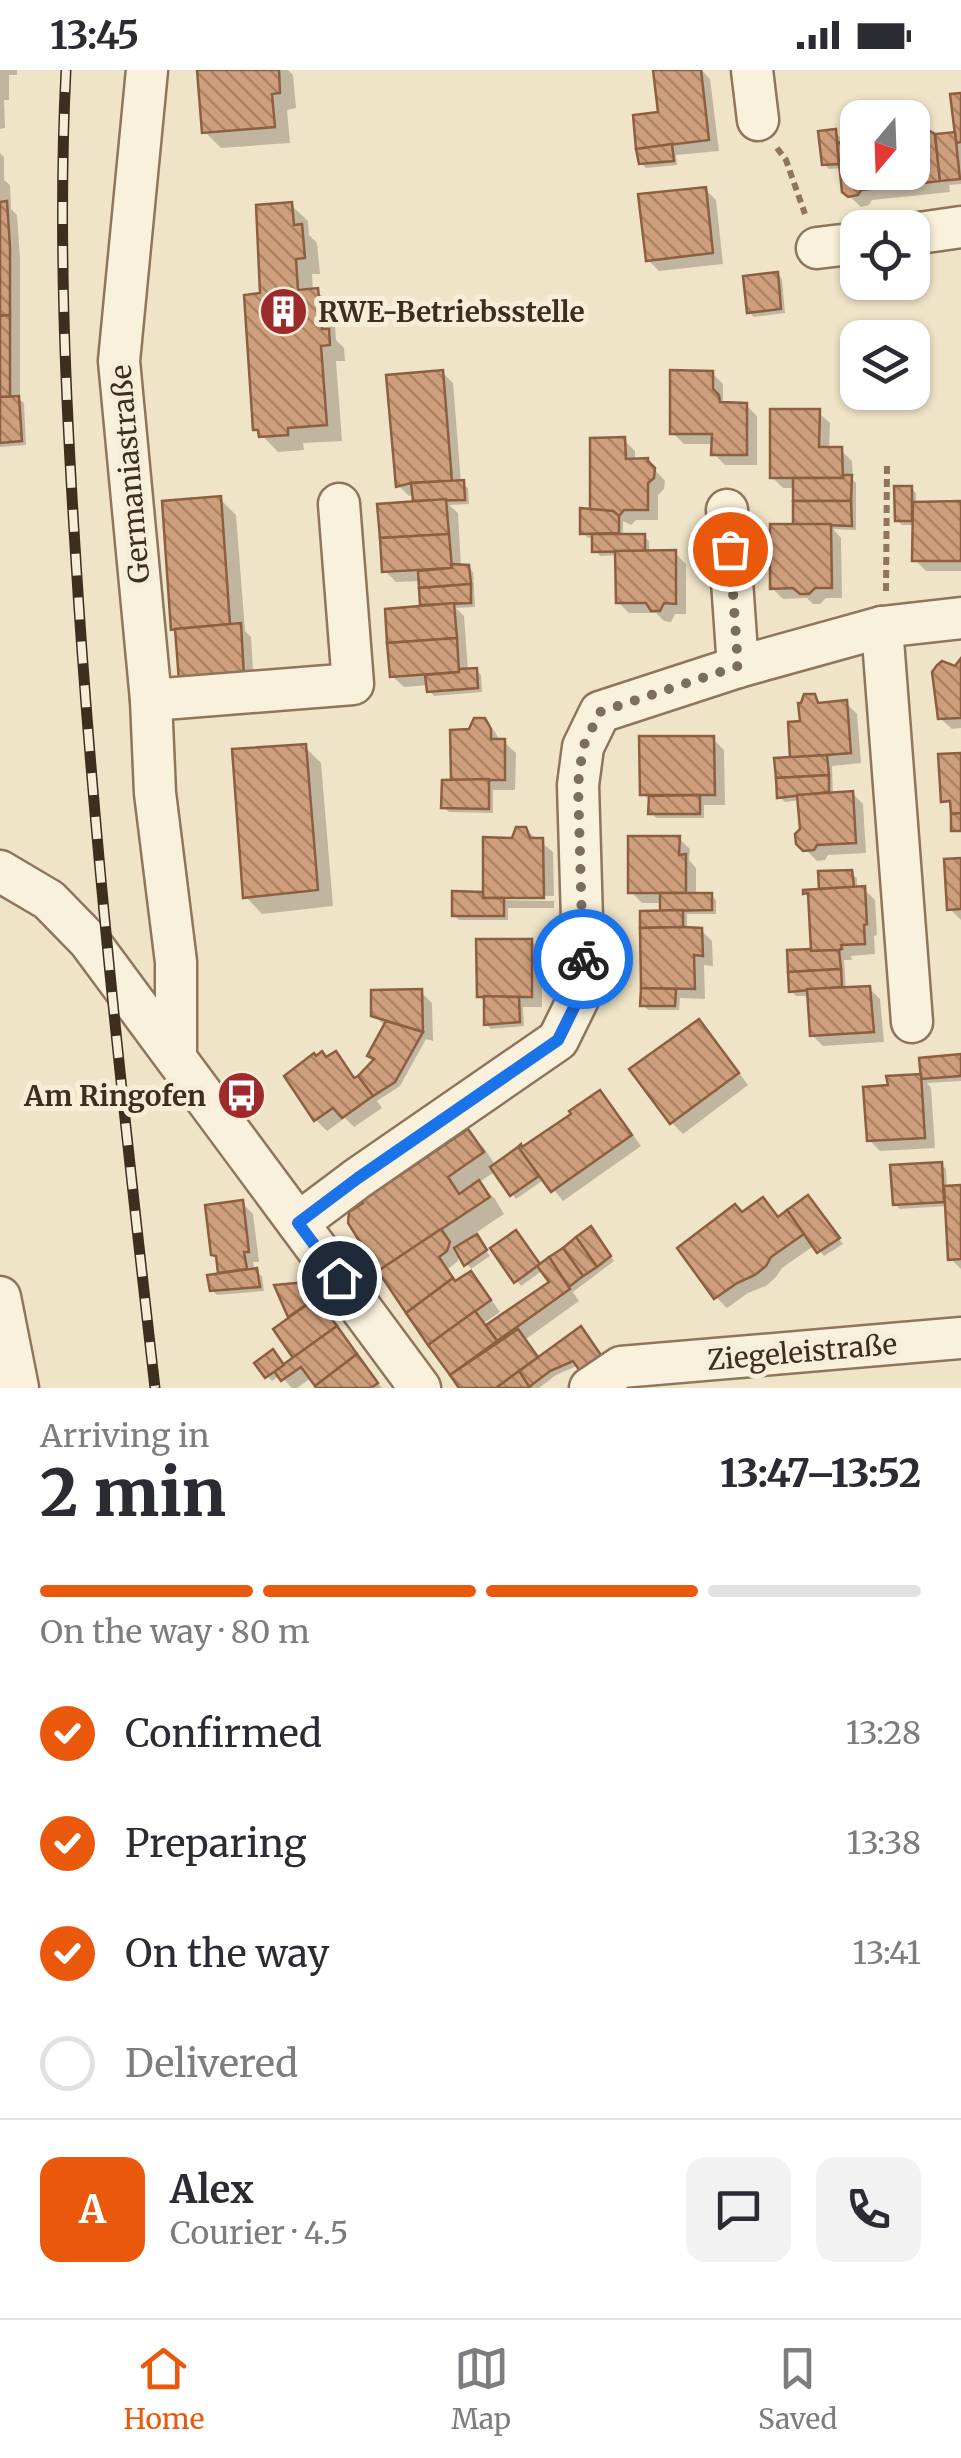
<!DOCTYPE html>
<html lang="en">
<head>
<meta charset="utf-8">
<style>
  :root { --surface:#fff; --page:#f2f2f3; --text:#2b2b33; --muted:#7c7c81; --line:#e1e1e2; --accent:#ea580c }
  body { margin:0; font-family:Merriweather,serif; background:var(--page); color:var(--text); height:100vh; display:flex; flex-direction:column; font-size:38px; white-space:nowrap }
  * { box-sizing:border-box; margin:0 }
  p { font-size:32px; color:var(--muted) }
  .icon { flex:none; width:55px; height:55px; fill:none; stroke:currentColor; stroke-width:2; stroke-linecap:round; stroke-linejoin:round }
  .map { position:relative; height:1318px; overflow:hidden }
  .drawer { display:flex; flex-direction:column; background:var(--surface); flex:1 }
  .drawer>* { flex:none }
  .needle { width:65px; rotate:199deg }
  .buttons { position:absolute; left:840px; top:30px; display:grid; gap:20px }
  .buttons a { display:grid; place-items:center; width:90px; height:90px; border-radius:20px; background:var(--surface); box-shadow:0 2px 8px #0004; font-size:50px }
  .pin { position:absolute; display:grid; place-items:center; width:85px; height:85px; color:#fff; margin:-42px; border:5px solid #fff; border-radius:50%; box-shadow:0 2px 10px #0007 }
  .courier { position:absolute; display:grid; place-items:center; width:100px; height:100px; margin:-50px; border:8px solid #1a73e8; border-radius:50%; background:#fff; color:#222; box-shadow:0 2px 12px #0007 }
  .head em { font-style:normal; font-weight:800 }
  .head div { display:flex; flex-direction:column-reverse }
  .head { display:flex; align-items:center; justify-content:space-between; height:170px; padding:0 40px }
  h1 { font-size:65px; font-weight:800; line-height:75px }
  .bar { display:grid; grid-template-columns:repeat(4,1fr); gap:15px 10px; align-content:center; height:120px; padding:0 40px }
  .bar i { height:12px; border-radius:8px; background:var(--line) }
  .bar .selected { background:var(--accent) }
  .bar p { grid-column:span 4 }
  .line { display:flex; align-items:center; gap:25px; padding:0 40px; border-top:2px solid var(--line) }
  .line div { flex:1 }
  .round { display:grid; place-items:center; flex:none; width:105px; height:105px; border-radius:20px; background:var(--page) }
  ol { padding:0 40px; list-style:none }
  li { display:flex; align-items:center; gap:30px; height:110px }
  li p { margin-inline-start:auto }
  li .icon { padding:10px; border-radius:50%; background:var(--accent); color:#fff; stroke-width:4 }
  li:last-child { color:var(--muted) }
  li i { width:55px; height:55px; border:5px solid var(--line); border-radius:50% }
  .status { display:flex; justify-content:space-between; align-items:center; height:70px; padding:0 50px; background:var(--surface); direction:ltr }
  .status svg { height:28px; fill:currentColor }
  .dock { display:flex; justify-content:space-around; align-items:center; height:140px; border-top:2px solid var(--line); background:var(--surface); font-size:28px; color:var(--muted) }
  .dock a { display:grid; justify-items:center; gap:5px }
  .dock .selected { color:var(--accent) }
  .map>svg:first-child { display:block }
  .shadow { fill:#0003 }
  .building { fill:url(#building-back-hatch); stroke:#8d5f41; stroke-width:2.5 }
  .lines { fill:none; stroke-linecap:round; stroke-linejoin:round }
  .minor-casing { stroke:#8d765c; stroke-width:45 }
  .path { stroke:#8d765c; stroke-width:6; stroke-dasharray:8 5; stroke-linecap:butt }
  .minor { stroke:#faf1dc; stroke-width:40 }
  .rail-casing { stroke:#3d2e20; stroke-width:11 }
  .rail { stroke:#f7eed8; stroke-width:8; stroke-dasharray:22; stroke-linecap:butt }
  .done { stroke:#7c6e5b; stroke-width:10; stroke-dasharray:0 18 }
  .route { stroke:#1a73e8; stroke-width:12 }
  .labels { text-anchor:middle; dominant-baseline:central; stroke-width:10; stroke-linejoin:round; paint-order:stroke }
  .poi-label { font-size:28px; font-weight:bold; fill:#3d2e20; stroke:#f7eed8; text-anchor:start }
  .street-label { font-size:28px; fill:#3d2e20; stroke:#f7eed8 }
</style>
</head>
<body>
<div class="status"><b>13:45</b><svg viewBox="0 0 49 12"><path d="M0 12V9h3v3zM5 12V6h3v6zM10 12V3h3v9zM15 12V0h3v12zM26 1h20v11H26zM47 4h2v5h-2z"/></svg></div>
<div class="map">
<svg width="961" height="1318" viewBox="0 0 961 1318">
  <defs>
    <pattern id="building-back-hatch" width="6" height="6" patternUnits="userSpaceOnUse" patternTransform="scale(2.5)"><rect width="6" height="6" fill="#cf9f7d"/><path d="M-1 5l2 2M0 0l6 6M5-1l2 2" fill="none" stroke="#a98266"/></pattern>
  </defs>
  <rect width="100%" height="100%" fill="#f0e4c8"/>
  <g class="shadow">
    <polygon points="0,0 17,0 17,5 9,5 9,30 4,30 5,58 0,59"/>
    <polygon points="199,0 288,0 293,5 296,38 287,40 290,73 221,78 205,62"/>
    <polygon points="678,0 702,0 710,9 719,81 676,85 677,95 646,98 641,93"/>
    <polygon points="961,26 961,114 949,115 950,122 872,130 869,135 861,137 844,121 842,98 829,99 824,94 835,62 840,67 841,75 858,102 912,102 934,67 958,64"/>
    <polygon points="0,83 4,87 4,110 10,115 11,139 17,145 20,189 20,330 24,333 26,375 0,377"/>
    <polygon points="705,119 716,130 723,194 659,201 648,190"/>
    <polygon points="291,135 308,151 309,165 317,173 320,204 312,204 313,221 317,221 334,237 336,270 344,278 345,291 336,291 342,371 303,373 304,380 278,382 256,359 263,226"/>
    <polygon points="777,204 782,209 785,243 754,247 749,242"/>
    <polygon points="442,302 453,313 461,413 468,418 469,434 449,435 458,443 461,497 468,497 473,502 475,537 456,538 464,546 468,601 476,600 481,605 482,622 434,626 429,620 429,615 404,617 392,606 427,538 423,534 421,511 396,512 385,501 419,434 415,425 409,426 398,415"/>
    <polygon points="712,303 723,314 723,332 726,335 746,335 757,346 757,395 725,395 714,384 714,374 684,374 673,363"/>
    <polygon points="818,342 830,353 829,380 841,380 852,391 853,410 856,413 856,460 833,459 841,468 842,528 826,528 820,534 813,534 807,528 783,529 772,518 795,456 796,418 783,418 772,407"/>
    <polygon points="624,370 635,381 635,391 647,391 665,411 664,419 658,425 658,450 636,450 631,455 623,451 623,466 644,466 649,471 649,483 675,483 686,494 686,544 675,544 671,552 664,551 656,543 629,543 618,532 618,485 600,486 595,480 595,468 588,468 583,463"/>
    <polygon points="911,418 916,423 916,434 961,433 961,501 926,501 915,490 915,455 902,455 897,450"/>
    <polygon points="220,429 236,445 245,561 251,567 254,617 174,558"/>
    <polygon points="961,592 961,658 952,659 940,648 955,599"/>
    <polygon points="814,626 823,635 846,633 857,644 861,693 832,696 833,725 852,723 863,734 866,783 828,785 825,790 817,791 799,773 802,760 800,730 785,732 780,727 802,653"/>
    <polygon points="484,650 495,662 501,672 504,672 516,683 515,720 493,720 493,743 449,742 444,737 457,712 471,662"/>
    <polygon points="713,669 724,680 725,735 704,735 704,748 656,748 651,743 651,732 643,724"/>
    <polygon points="305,677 321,693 333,836 262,844 246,827"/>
    <polygon points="525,759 553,782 554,826 493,825 493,830 554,831 554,838 508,838 508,850 459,850 454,845 486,824 514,770"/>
    <polygon points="679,768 690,779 689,790 696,798 696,825 711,825 716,830 716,844 687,844 687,860 701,860 712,871 713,896 704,895 705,929 680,928 679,940 648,940 643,935 642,843 662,843 663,833 642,833 631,822"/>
    <polygon points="961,791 961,850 949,838"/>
    <polygon points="851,803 857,808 857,819 864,819 875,830 877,865 874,866 875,884 851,886 852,890 844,890 846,919 869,918 880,929 884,972 823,976 812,965 810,926 796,926 791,921 848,820"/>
    <polygon points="531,871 542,882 542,937 523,937 524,956 491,959 486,954 486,933 479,926"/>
    <polygon points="421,922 432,933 433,971 426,969 400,1016 377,1031 382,1038 354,1057 345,1048 327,1061 316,1050 288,1007 336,984 356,1009 376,992 370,986 386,957 374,945"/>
    <polygon points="699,952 710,963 748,1015 683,1064 672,1053 633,1000"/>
    <polygon points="961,988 961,1011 927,1013 931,1018 935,1078 880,1081 869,1070 891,1017 924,1006"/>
    <polygon points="600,1023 611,1034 641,1076 563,1131 545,1109 516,1129 496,1101 478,1113 495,1129 504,1144 474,1164 490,1186 471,1199 460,1184 457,1192 448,1199 457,1213 470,1204 481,1215 500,1242 484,1253 487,1257 552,1213 543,1200 521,1216 494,1179 541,1197 591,1160 614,1191 573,1222 579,1231 526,1269 540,1289 581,1260 579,1295 556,1305 539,1318 463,1318 380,1199 468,1062 484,1078 496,1096 574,1044"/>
    <polygon points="941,1094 946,1099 947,1118 961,1117 961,1199 951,1189 948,1136 900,1139 895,1134"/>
    <polygon points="763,1130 779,1149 813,1133 843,1174 824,1186 815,1175 782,1198 776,1207 766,1216 748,1223 727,1238 716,1227 743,1145"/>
    <polygon points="242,1133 253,1144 259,1192 253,1192 255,1201 262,1206 264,1221 217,1225 212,1220 221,1205 219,1190 213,1184"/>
    <polygon points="278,1217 310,1220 382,1318 319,1318 311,1308 297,1318 292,1318 280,1305 272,1311 258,1294 284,1297 297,1288 292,1248"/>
  </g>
  <g class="building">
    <polygon points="197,0 279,0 280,23 272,24 275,57 202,63"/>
    <polygon points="653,0 701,0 709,70 636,79 633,45 658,42"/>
    <polygon points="961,23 961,72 956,73 950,24"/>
    <polygon points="836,59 839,94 822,95 818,61"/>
    <polygon points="928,60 935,64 940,111 891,117 890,102 912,102 912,65 916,62"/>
    <polygon points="955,62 960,109 940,111 935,64"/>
    <polygon points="858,71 858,102 890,102 891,117 861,120 858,125 848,127 842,122 837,73"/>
    <polygon points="672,74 674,91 639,94 636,79"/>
    <polygon points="706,117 713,183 646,191 638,124"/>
    <polygon points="7,131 10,177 10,245 0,246 0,132"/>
    <polygon points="292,132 294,155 302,154 305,188 296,189 298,220 318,218 322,259 329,259 330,275 321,276 327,355 288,358 288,365 259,367 258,360 253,360 244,225 260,223 256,135"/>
    <polygon points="778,202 781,239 747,243 743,206"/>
    <polygon points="10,245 10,327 0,327 0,246"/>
    <polygon points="443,300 452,411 411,413 396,417 386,305"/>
    <polygon points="670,300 713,301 713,319 719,325 720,332 747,333 747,385 711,385 712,364 670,364"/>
    <polygon points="19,326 22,371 0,373 0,327"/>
    <polygon points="770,339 820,339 819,377 842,377 843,408 770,408"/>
    <polygon points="625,367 626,389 648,388 648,391 655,398 654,408 648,413 648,440 624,440 619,446 613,441 590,440 590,368"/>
    <polygon points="843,405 852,405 851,431 793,431 793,408 843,408"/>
    <polygon points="464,410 465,430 413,431 411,413"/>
    <polygon points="894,416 912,416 912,451 895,451"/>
    <polygon points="221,426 230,554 171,560 162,431"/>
    <polygon points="446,429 449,464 380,468 377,434"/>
    <polygon points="793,431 851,431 852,456 793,454"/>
    <polygon points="961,431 961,491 912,491 913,432"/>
    <polygon points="580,438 613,441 619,446 619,463 580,464"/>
    <polygon points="770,454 831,454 832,518 815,518 809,524 800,524 793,518 770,519"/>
    <polygon points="449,464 452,498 382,502 380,468"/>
    <polygon points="592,464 645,464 645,481 592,482"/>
    <polygon points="676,480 676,534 664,533 660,541 651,541 646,533 616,533 615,481"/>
    <polygon points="451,494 469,495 471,514 419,518 418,501 452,498"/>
    <polygon points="471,514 471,533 420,535 419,518"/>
    <polygon points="454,533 457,568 387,573 385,539"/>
    <polygon points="241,553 244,607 179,611 175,559"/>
    <polygon points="457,568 459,602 390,607 387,573"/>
    <polygon points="961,588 961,648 938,649 932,602 937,595 942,591 955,596"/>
    <polygon points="477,598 478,618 427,622 425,605 459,602 459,599"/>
    <polygon points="804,624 815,624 818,633 847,630 851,683 790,688 788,652 800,651 798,633 801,633"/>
    <polygon points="474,648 485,648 491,659 491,669 505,669 505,710 451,710 450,660 469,659"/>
    <polygon points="639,666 714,666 715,725 640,725"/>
    <polygon points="306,674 318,820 243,828 232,679"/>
    <polygon points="961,683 961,743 951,744 950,731 941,732 938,684"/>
    <polygon points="827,685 829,705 776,708 774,688"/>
    <polygon points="829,705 829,722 777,728 776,708"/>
    <polygon points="489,709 489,739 441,738 442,710"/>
    <polygon points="853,721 856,773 817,775 814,780 803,781 796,774 795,764 800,759 797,725"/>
    <polygon points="700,725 700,744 648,744 649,726"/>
    <polygon points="961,743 961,761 951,761 951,744"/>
    <polygon points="516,757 526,757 530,768 543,768 544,828 483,828 483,767 512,768"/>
    <polygon points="628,766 680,766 679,785 686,784 686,823 628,823"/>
    <polygon points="961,788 961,839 947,840 944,789"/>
    <polygon points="852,800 854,817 819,819 818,801"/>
    <polygon points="865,816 867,854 864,855 865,874 841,875 842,879 839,880 811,881 808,823 803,824 803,820"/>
    <polygon points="452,821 483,822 483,828 504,828 504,846 452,846"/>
    <polygon points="660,823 712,823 712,840 660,841"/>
    <polygon points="683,840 683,857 640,858 640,841"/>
    <polygon points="683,857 702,858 703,886 694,885 695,919 641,918 640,858"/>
    <polygon points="476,869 532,869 532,927 477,927"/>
    <polygon points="811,879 811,881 839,880 841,899 788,902 787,880"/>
    <polygon points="841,899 842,917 789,922 788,902"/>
    <polygon points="870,916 874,962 810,966 807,919"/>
    <polygon points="641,918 676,919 675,936 640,936"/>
    <polygon points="422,919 423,962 371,946 371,920"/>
    <polygon points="484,926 519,927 520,952 484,955"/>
    <polygon points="699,949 739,1003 670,1054 629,999"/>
    <polygon points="386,951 423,962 395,1012 373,1026 358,1006 374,989 367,986"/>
    <polygon points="322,981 326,987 336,981 354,1008 358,1006 373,1026 342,1048 333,1038 314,1051 284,1006 314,983 316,986"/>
    <polygon points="961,984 961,1006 921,1009 919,988"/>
    <polygon points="921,1004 925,1068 867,1071 863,1017 888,1015 886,1006"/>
    <polygon points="600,1020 632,1065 551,1122 518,1077 521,1074 522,1077 571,1044 569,1041"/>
    <polygon points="468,1059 484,1082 448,1107 459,1124 479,1110 490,1127 378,1201 348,1153 349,1142 363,1133 362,1131"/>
    <polygon points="518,1077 539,1106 510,1126 490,1097"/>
    <polygon points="942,1092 944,1132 893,1135 890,1095"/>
    <polygon points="961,1115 961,1189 948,1190 944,1116"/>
    <polygon points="808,1125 840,1168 817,1183 787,1140"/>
    <polygon points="763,1127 778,1147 787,1140 804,1164 771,1187 766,1196 755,1205 737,1213 714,1229 677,1178 735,1134 742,1142"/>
    <polygon points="243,1130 249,1182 244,1182 247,1199 218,1203 216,1186 211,1185 205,1135"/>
    <polygon points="591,1156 611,1186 597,1197 576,1167"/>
    <polygon points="441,1159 450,1172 447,1181 439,1187 453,1208 406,1243 378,1201"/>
    <polygon points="516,1160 540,1194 514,1213 490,1178"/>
    <polygon points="477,1164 487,1180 464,1196 454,1178"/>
    <polygon points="576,1167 597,1197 583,1206 563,1178"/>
    <polygon points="563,1178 583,1206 569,1217 549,1187"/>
    <polygon points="549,1187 570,1219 497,1271 486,1255 549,1212 537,1196"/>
    <polygon points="257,1198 260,1217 210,1221 207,1205"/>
    <polygon points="471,1201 491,1230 428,1275 406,1243 453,1208 455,1211"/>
    <polygon points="306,1212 316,1228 288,1247 274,1215"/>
    <polygon points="316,1228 337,1256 293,1288 273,1259"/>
    <polygon points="475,1241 497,1271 450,1305 428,1275"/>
    <polygon points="337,1256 357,1284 315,1316 301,1297 281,1311 274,1301"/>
    <polygon points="581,1256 605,1291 584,1307 573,1291 550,1301 529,1317 519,1301"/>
    <polygon points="518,1259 538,1287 496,1318 459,1318 450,1305"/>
    <polygon points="273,1279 284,1295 265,1308 254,1293"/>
    <polygon points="357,1284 378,1313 371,1318 316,1318 315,1316"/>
    <polygon points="519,1301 530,1318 496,1318"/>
  </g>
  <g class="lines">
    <defs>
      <g id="minor">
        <polyline points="147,0 119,291 151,630 155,723 176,892 176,988"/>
        <polyline points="752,0 758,50"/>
        <polyline points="912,164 961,157"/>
        <polyline points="817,178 858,173"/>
        <polyline points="727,440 738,597"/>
        <polyline points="882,557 912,952"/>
        <polyline points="151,630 353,614 339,434"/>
        <polyline points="0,801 49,830 89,871 420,1318"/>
        <polyline points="298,1153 358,1108 558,970 584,917 578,715 583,677 600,642 738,597 882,557 961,548"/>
        <polyline points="0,1227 18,1318"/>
        <polyline points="590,1318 621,1297 961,1268"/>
      </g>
    </defs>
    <use href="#minor" class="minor-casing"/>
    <g class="path">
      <polyline points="777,78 786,90 805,144"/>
      <polyline points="886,521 887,393"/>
    </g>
    <use href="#minor" class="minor"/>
    <defs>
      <path id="rail" d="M66,0C58,158 65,318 75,476C92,757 123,1038 155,1318"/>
    </defs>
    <use href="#rail" class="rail-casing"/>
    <use href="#rail" class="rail"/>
  </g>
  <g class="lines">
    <polyline class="done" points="583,889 578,714 583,677 600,642 738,596 730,479"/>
    <polyline class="route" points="339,1208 298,1153 358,1108 558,970 584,917 583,889"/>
  </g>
  <defs>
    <symbol id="building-disc" viewBox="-11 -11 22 22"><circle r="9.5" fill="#9e2a2b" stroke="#f7eed8"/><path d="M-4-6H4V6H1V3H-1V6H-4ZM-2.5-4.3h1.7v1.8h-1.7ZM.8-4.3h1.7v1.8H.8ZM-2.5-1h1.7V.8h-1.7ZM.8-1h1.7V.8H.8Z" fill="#fff"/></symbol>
    <symbol id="bus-disc" viewBox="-11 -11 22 22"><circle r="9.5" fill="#9e2a2b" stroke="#f7eed8"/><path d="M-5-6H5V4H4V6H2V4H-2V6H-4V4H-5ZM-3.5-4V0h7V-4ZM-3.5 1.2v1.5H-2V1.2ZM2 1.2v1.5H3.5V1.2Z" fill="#fff"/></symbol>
  </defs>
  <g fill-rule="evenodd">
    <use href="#building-disc" x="256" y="214" width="55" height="55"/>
    <use href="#bus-disc" x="214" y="998" width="55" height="55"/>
  </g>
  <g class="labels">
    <g class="poi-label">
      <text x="318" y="242">RWE-Betriebsstelle</text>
      <text x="206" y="1026" text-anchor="end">Am Ringofen</text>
    </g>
    <g class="street-label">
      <text transform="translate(130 404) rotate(-95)">Germaniastraße</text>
      <text transform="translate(802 1282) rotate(-5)">Ziegeleistraße</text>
    </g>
  </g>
</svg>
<div class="buttons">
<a><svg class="needle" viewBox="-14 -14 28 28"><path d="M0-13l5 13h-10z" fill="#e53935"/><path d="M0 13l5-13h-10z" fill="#7c7c81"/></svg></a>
<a><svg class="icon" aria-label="locate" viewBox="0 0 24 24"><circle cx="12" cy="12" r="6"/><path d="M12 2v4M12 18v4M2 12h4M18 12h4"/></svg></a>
<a><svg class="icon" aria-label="layers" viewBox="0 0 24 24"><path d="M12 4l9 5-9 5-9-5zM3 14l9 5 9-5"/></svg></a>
</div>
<div class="pin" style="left:730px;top:479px;background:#ea580c"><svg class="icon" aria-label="bag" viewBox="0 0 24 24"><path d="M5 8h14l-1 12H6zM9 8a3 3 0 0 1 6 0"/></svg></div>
<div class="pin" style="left:339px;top:1208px;background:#1f2937"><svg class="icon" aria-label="home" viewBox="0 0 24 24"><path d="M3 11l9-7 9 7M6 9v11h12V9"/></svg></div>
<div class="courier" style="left:583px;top:889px"><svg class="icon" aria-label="bike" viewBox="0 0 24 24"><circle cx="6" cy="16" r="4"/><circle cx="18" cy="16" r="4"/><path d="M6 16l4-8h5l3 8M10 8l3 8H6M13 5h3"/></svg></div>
</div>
<section class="drawer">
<div class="head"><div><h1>2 min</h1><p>Arriving in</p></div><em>13:47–13:52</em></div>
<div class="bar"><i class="selected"></i><i class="selected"></i><i class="selected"></i><i></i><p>On the way · 80 m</p></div>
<ol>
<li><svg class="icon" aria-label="check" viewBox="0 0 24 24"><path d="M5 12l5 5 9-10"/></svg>Confirmed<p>13:28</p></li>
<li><svg class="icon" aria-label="check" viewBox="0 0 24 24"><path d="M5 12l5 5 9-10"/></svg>Preparing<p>13:38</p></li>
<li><svg class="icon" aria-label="check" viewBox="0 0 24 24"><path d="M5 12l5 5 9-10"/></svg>On the way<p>13:41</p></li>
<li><i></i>Delivered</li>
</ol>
<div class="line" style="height:180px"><b class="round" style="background:var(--accent);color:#fff">A</b><div><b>Alex</b><p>Courier · 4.5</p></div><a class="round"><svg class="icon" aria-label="chat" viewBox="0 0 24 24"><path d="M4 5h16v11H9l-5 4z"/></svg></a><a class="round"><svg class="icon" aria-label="phone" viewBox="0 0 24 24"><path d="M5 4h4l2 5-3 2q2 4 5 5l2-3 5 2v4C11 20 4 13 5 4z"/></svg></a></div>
</section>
<nav class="dock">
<a class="selected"><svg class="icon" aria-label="home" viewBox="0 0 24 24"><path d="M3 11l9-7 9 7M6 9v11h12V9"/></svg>Home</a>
<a><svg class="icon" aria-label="map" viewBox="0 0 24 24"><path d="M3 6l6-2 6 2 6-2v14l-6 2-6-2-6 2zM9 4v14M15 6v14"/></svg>Map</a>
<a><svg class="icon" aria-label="saved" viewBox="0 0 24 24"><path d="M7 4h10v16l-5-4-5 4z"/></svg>Saved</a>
</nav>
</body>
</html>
